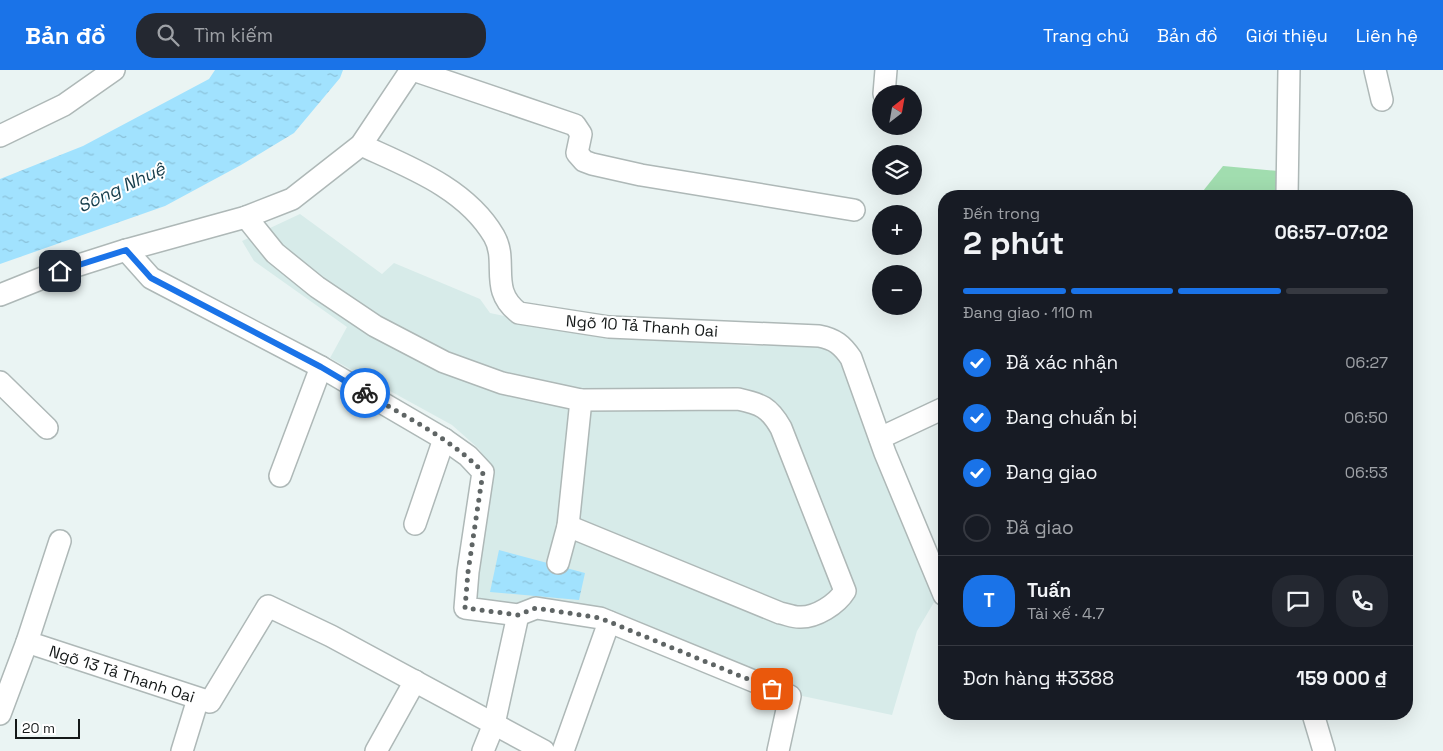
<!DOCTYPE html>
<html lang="vi">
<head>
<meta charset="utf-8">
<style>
  :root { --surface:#171b24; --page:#242831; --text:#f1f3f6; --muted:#9ea1a6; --line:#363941; --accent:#1a73e8 }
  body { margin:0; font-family:"Space Grotesk",sans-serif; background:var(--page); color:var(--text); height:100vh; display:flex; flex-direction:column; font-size:19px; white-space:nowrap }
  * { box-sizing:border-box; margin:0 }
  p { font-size:16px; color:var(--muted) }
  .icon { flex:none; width:28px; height:28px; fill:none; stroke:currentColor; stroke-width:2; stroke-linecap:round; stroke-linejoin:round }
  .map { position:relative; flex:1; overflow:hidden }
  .side { position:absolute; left:938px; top:120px; width:475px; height:530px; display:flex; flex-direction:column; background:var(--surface); border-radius:20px; box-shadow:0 5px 20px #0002 }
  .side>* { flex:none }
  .needle { width:32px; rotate:31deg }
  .fabs { position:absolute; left:872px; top:15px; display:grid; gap:10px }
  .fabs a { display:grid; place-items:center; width:50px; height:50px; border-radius:50%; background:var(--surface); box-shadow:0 5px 20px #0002; font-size:25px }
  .scale { position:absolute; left:15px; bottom:12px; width:65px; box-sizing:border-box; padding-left:5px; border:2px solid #141818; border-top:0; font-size:14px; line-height:18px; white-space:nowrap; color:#141818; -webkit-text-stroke:4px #fff; paint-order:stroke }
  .pin { position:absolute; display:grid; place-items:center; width:42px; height:42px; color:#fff; margin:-21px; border-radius:10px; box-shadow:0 2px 8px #0006 }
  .courier { position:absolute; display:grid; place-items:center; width:50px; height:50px; margin:-25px; border:4px solid #1a73e8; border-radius:50%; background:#fff; color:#222; box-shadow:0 1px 6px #0007 }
  .head em { font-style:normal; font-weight:700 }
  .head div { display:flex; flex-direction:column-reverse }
  .head { display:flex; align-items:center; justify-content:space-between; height:85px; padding:0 25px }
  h1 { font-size:32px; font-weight:700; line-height:38px }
  .bar { display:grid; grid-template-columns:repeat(4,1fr); gap:8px 5px; align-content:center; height:60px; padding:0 25px }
  .bar i { height:6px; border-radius:4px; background:var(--line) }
  .bar .on { background:var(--accent) }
  .bar p { grid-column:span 4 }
  .line { display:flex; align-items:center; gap:12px; padding:0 25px; border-top:1px solid var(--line) }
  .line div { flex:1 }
  .round { display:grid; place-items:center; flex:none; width:52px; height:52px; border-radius:20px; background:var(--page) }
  ol { padding:0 25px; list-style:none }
  li { display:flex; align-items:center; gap:15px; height:55px }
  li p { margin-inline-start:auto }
  li .icon { padding:5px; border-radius:50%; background:var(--accent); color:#fff; stroke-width:4 }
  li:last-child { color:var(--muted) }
  li i { width:28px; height:28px; border:2px solid var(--line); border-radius:50% }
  header { display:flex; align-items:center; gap:30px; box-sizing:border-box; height:70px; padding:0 25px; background:var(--accent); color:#fff }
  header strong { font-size:24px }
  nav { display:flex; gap:28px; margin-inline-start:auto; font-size:18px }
  .search { width:350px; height:45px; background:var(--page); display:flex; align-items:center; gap:12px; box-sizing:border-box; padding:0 18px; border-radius:20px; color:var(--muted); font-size:19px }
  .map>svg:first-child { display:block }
  .built { fill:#d7ebe9 }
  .park { fill:#a1ddaf }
  .water { fill:url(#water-ripples) }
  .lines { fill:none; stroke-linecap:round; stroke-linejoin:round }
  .minor-casing { stroke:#aeb8b7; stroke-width:24 }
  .minor { stroke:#fff; stroke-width:21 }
  .done { stroke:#5f6565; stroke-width:5; stroke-dasharray:0 9 }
  .route { stroke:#1a73e8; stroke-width:6 }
  .labels { text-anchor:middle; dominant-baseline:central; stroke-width:4; stroke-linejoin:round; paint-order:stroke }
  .street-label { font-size:16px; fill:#141818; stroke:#fff }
  .water-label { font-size:18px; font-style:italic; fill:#163d4b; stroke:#fff }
</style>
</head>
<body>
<header>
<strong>Bản đồ</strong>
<div class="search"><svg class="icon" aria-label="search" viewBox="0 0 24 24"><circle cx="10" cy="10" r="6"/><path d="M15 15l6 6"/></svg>Tìm kiếm</div>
<nav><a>Trang chủ</a><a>Bản đồ</a><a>Giới thiệu</a><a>Liên hệ</a></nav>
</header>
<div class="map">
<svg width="1443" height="681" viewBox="0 0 1443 681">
  <defs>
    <pattern id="water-ripples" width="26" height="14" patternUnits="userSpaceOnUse" patternTransform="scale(1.25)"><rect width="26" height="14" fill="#a1e2fe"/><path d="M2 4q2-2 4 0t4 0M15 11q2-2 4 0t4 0" fill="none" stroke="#8ac1d9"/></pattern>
  </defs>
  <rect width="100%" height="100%" fill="#eaf4f3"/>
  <polygon class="built" points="300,144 382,204 394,193 480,229 490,243 598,266 751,276 820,273 841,285 940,522 917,561 892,645 793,624 577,539 473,531 494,402 479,379 452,355 330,288 347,257 254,191 242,171"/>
  <polygon class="park" points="1223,96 1279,101 1279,126 1199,126"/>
  <g class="water">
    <polygon points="215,0 343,0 340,8 294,63 241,95 165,136 0,194 0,109 83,76 209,9"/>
    <polygon points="499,480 585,503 579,530 490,522"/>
  </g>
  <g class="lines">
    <defs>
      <g id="minor">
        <polyline points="413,0 575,55 581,64 577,83 584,91 592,94 641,105 854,140"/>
        <polyline points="1375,0 1382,30"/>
        <polyline points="884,24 886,0"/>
        <polyline points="0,66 64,35 114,0"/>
        <path d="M361,75C409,97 466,118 494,166C509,192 488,220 519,243L609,257L819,266C835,269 842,275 851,288L885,383L944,525"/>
        <polyline points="1287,126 1289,0"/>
        <path d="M246,147L275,183L317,217L375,256L444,292L502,313L581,330L738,329C761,334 769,337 781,358L845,521C837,534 816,548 799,547C793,547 786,544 780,543L568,456"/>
        <polyline points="126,180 151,208 321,297 444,369 468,386 483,402 468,502 465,538 518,545 536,538 600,548 790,626 778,681"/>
        <polyline points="0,225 60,201 126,180 246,147 292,129 361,75 411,0"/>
        <polyline points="0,312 47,358"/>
        <polyline points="880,368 944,338"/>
        <polyline points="280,406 321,297"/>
        <polyline points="415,454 444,369"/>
        <polyline points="558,493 568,456 581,330"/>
        <polyline points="27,572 210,632 268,536 331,566 544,681"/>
        <polyline points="0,644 27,572 60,471"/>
        <polyline points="1313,644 1324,681"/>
        <polyline points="182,681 198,629"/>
        <polyline points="376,681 415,611"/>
        <polyline points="483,681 494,654 518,545"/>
        <polyline points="563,681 609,552"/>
      </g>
    </defs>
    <use href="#minor" class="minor-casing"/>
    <use href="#minor" class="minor"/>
  </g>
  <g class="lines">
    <path class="done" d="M365,323C406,347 450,368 483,402L468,502L465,538L518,545L536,538L600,548L772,619"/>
    <polyline class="route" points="60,201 126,180 151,208 321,297 365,323"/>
  </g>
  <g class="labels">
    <g class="street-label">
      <text transform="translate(642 256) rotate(4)">Ngõ 10 Tả Thanh Oai</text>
      <text transform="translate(122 604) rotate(18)">Ngõ 13 Tả Thanh Oai</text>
    </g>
    <g class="water-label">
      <text transform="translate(121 117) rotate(-25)">Sông Nhuệ</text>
    </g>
  </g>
</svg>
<div class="fabs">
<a><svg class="needle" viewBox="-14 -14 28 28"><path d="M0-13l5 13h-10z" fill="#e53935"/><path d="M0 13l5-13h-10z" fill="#9ea1a6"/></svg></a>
<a><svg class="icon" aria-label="layers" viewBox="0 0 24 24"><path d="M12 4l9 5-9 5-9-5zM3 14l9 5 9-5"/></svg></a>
<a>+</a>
<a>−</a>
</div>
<div class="scale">20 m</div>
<div class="pin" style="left:772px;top:619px;background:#ea580c"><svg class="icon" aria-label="bag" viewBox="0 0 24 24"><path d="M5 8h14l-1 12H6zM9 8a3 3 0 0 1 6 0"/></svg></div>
<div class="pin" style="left:60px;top:201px;background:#1f2937"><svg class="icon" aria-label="home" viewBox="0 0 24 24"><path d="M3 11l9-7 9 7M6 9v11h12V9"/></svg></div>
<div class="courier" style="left:365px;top:323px"><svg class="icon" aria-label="bike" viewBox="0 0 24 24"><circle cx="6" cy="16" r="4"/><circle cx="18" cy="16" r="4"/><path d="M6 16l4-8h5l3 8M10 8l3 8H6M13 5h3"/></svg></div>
<section class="side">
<div class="head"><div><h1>2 phút</h1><p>Đến trong</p></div><em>06:57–07:02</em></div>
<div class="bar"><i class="on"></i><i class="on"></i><i class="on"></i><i></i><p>Đang giao · 110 m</p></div>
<ol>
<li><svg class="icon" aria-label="check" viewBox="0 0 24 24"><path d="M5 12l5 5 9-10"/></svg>Đã xác nhận<p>06:27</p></li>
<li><svg class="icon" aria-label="check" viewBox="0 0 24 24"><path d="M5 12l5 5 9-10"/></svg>Đang chuẩn bị<p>06:50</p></li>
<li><svg class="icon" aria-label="check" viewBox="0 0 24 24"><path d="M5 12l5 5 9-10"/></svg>Đang giao<p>06:53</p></li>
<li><i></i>Đã giao</li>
</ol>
<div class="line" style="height:90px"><b class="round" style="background:var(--accent);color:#fff">T</b><div><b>Tuấn</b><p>Tài xế · 4.7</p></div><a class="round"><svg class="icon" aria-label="chat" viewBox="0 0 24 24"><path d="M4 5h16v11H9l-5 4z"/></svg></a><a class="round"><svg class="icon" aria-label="phone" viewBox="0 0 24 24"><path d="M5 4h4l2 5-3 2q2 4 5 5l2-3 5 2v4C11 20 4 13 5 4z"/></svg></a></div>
<div class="line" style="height:65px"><div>Đơn hàng #3388</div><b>159 000 ₫</b></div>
</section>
</div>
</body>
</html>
